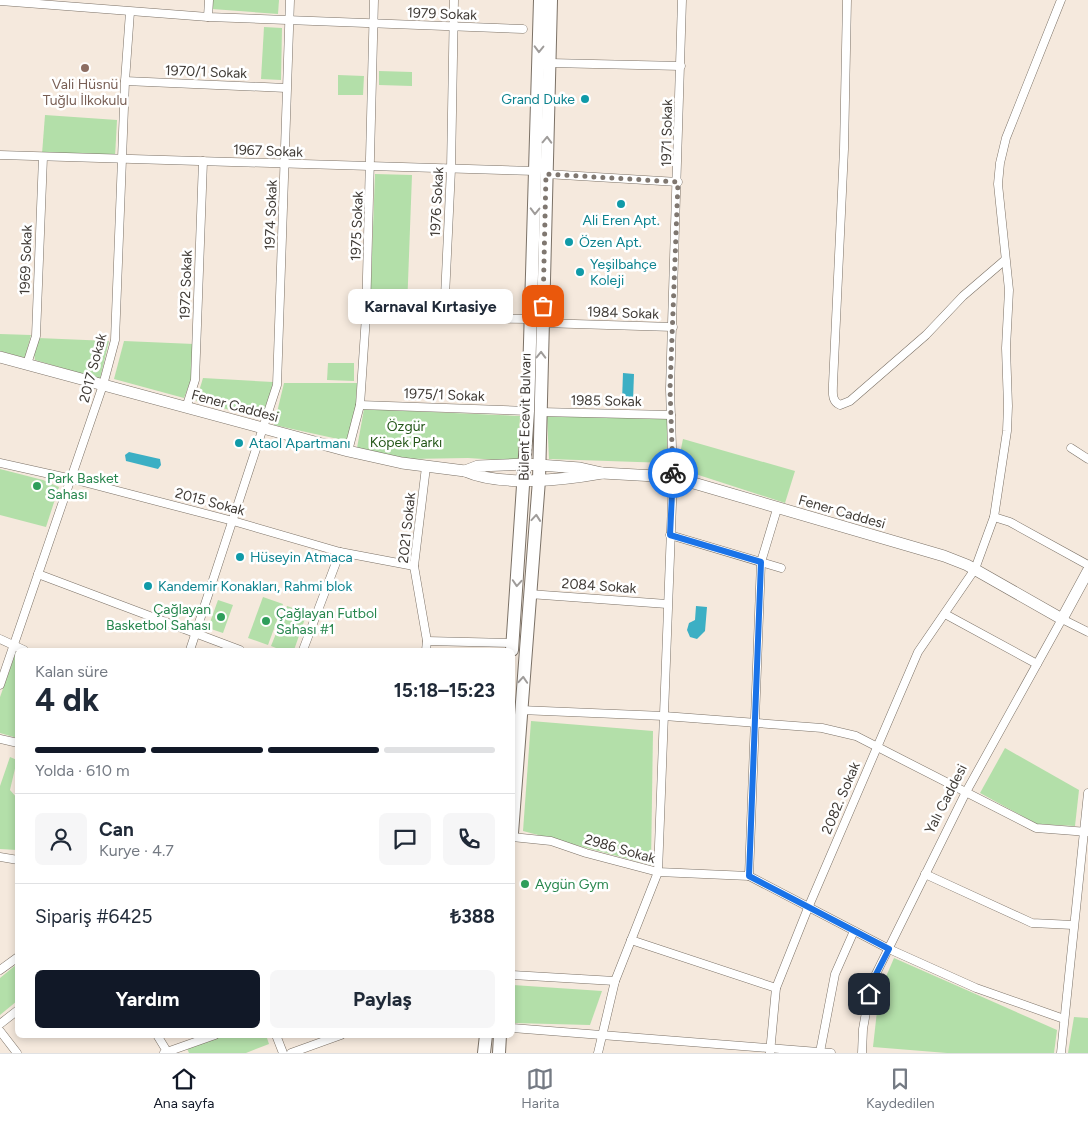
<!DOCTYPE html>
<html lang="tr">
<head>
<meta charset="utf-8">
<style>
  :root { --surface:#fff; --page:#f6f6f7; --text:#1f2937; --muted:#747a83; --line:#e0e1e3; --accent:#111827 }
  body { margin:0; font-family:Figtree,sans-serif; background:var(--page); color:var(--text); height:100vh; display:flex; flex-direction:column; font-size:19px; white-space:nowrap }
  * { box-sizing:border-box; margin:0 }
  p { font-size:16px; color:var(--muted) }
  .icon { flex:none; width:28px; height:28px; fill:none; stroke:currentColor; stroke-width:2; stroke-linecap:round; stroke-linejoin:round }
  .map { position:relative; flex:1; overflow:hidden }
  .side { position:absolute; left:15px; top:648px; width:500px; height:390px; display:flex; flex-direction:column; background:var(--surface); border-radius:8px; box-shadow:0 2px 8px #0003 }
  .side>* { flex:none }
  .pin { position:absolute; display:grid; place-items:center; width:42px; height:42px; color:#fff; margin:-21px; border-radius:10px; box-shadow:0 2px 8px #0006 }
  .courier { position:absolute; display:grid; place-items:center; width:50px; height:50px; margin:-25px; border:4px solid #1a73e8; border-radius:50%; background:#fff; color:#222; box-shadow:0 1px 6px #0007 }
  .bubble { position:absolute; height:35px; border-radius:8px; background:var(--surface); box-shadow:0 2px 8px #0003; font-size:16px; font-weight:700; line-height:35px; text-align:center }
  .head em { font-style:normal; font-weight:700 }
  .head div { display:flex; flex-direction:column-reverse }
  .head { display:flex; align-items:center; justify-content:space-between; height:85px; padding:0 20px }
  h1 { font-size:32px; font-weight:700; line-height:38px }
  .bar { display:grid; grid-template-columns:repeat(4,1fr); gap:8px 5px; align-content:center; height:60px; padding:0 20px }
  .bar i { height:6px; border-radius:4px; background:var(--line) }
  .bar .on { background:var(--accent) }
  .bar p { grid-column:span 4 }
  .line { display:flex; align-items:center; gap:12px; padding:0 20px; border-top:1px solid var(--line) }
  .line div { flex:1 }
  .round { display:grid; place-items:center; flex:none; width:52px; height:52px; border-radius:8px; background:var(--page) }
  .cta { display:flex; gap:10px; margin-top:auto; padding:10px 20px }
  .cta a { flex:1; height:58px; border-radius:8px; background:var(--accent); color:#fff; font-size:20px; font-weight:700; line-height:58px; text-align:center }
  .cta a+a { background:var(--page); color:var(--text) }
  .tabs { display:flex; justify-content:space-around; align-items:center; height:70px; border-top:1px solid var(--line); background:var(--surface); font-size:14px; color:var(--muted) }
  .tabs a { display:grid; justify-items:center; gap:2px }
  .tabs .on { color:var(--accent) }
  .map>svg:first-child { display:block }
  .green { fill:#b3dfa9 }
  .water { fill:#3cafc4 }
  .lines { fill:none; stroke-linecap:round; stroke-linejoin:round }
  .street-casing { stroke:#7b7166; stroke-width:9 }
  .secondary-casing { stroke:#7b7166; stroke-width:12 }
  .primary-casing { stroke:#7b7166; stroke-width:14 }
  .street { stroke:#fff; stroke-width:8 }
  .secondary { stroke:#fff; stroke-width:11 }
  .primary { stroke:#fff; stroke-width:12 }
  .oneway { stroke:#9f9c9a }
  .done { stroke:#7f7770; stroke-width:5; stroke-dasharray:0 9 }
  .route { stroke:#1a73e8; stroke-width:6 }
  .education-dot { fill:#8d6e63; stroke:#fff; stroke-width:2 }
  .culture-dot { fill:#0f9aa8; stroke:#fff; stroke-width:2 }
  .leisure-dot { fill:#2e9e5b; stroke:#fff; stroke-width:2 }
  .labels { text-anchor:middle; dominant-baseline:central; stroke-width:5; stroke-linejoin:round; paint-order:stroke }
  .street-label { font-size:14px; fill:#3f3a35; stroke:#fff }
  .education-label { font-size:14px; fill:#785e54; stroke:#fff }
  .culture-label { font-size:14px; fill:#0d838f; stroke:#fff; text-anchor:start }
  .park-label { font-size:14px; fill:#255719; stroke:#fff }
  .leisure-label { font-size:14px; fill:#27864d; stroke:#fff; text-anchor:start }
</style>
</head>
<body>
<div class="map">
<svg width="1088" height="1053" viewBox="0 0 1088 1053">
  <rect width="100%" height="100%" fill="#f5e9dd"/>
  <g class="green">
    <polygon points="213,0 279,0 278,14 212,9"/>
    <polygon points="264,27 282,28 281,80 261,79"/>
    <polygon points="379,71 412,72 412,86 379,85"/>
    <polygon points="338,75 364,76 363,95 338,95"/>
    <polygon points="45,115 117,120 115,157 42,154"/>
    <polygon points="375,174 412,175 407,309 370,308"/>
    <polygon points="0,334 31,335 25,358 0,351"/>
    <polygon points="38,338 109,341 100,379 35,360 34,354"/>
    <polygon points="124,341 194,344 191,380 184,398 114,379"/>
    <polygon points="328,363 354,363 354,381 327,380"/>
    <polygon points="203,378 273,382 264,419 196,401"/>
    <polygon points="284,383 357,383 356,405 347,441 274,425"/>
    <polygon points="364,409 520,416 518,458 515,461 468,458 408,459 357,448"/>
    <polygon points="547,416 667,419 667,463 549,459"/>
    <polygon points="683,439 795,471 785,503 677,468"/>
    <polygon points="0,469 43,480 59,487 46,527 0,515"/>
    <polygon points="263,597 283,604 268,645 248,638"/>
    <polygon points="218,600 233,605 223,633 208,628"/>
    <polygon points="287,606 307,613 294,650 281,650 271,646"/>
    <polygon points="16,652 18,652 17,738 0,733 0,697"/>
    <polygon points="531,721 653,731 651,865 523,831"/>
    <polygon points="1005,748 1079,790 1075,826 1037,824 980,793"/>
    <polygon points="10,757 17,760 10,790 17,798 17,850 0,849 0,786"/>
    <polygon points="894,958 1057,1030 1054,1053 947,1053 873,1047 879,993"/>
    <polygon points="17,964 17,1001 0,1015 0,978"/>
    <polygon points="513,985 602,991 590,1025 513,1023"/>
    <polygon points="1074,1017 1088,1018 1088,1053 1068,1053"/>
    <polygon points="209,1035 266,1035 269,1044 246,1053 189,1053 185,1044"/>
  </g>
  <g class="water">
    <polygon points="623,373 634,374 633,401 622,401"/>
    <polygon points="129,452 160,459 161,465 158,469 126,461 125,455"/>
    <polygon points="696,606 707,607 705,631 697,639 690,637 687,630 689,623 695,620"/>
  </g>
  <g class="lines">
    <defs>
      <g id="street">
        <polyline points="454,0 451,169 444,318 531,319"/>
        <polyline points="682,0 670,389 673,477 658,872 749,876 761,562 777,509"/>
        <path d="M847,0L844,149L833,384C833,392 831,401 840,405L850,401L926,335L963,296L1005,260"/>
        <polyline points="0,1 208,17 523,29"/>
        <polyline points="208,17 209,0"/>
        <polyline points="550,63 681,66"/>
        <polyline points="125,81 286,88"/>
        <polyline points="0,155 536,171"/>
        <polyline points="546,174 678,182"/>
        <polyline points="366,316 444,318"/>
        <polyline points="542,323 673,327"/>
        <polyline points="27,364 36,336 43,157"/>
        <polyline points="360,405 528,411"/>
        <polyline points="186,408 195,380 203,161"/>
        <polyline points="540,412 671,415"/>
        <polyline points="1071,448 1088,459"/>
        <polyline points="348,451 360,405 366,316 374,0"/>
        <polyline points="0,463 72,479 233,521 340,552 414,566"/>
        <polyline points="426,467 414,566 427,641 426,650"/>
        <polyline points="994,517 1010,522 1088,565"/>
        <polyline points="670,535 781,568"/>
        <polyline points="38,574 240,650"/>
        <polyline points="529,594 667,604"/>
        <polyline points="945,614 1037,664"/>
        <polyline points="0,639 24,650"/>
        <polyline points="427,641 513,643"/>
        <polyline points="190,650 277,385 290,0"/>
        <polyline points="303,650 340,552"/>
        <polyline points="0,685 103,385 115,340 125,81 130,12"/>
        <polyline points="520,710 664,716 822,728 856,736 1036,828 1088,832"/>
        <polyline points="0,739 18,743"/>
        <polyline points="512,837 551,841 586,853 658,872 615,981 598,1053"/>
        <polyline points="0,857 18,860"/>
        <polyline points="925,874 1032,923 1073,925"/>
        <polyline points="749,876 889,949 976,988 1064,1019"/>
        <polyline points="631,940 776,988"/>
        <polyline points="0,970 18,957"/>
        <polyline points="512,975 615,981"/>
        <polyline points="0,1024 18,1010"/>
        <polyline points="512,1028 831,1053"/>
        <polyline points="0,1031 17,1053"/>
        <polyline points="157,1035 168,1053"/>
        <polyline points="276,1035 283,1053"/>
        <polyline points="820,1052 835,974 854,931"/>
        <polyline points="164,1053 215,1035"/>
        <polyline points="291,1053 341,1035"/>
        <polyline points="770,1053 776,988 808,908 918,652 975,569 994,517 1007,431 1008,406 1006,348 1009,290 998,184 1000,163 1006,138 1061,0"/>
        <polyline points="862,1053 863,1029 871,984 966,792 1062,619 1088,632"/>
        <polyline points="1061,1053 1088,793"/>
      </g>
      <g id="secondary">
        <polyline points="0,357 348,451 402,463 465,471"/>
        <path d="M525,464L580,468L602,473C563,480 501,487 465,471L478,466Z"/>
        <polyline points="602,473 673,477 944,556 967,565 1062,619 1088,571"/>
      </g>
      <g id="primary">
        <polyline points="512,650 528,411 540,0"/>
        <polyline points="512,833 539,480 551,0"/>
        <polyline points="484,1053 486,1035"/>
        <polyline points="499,1053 500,1035"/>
      </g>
    </defs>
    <use href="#street" class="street-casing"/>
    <use href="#secondary" class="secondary-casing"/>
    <use href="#primary" class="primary-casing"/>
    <use href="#street" class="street"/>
    <use href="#secondary" class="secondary"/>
    <use href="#primary" class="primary"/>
  </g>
  <defs><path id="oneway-chevron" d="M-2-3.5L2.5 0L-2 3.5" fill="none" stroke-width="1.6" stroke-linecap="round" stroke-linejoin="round" transform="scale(1.25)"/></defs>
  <g class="oneway">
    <use href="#oneway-chevron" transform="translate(539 49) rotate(91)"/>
    <use href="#oneway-chevron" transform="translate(547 140) rotate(-88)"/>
    <use href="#oneway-chevron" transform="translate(535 211) rotate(91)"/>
    <use href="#oneway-chevron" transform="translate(541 355) rotate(-89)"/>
    <use href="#oneway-chevron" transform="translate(536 518) rotate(-85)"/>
    <use href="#oneway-chevron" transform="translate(517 583) rotate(94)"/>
    <use href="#oneway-chevron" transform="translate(523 680) rotate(-86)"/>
  </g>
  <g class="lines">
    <polyline class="done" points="543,306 546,174 678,182 670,389 673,473"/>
    <polyline class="route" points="673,473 670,535 761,562 749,876 889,949 871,984 869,994"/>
  </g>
  <circle class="education-dot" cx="85" cy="68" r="5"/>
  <g class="culture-dot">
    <circle cx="585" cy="99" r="5"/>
    <circle cx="621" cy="204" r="5"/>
    <circle cx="569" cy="242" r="5"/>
    <circle cx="580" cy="272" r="5"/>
    <circle cx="239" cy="443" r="5"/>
    <circle cx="240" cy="557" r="5"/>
    <circle cx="148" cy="586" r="5"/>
  </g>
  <g class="leisure-dot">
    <circle cx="37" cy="486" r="5"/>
    <circle cx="221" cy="617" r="5"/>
    <circle cx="266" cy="621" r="5"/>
    <circle cx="525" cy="884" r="5"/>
  </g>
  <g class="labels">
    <g class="street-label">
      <text transform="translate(442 14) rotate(2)">1979 Sokak</text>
      <text transform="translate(206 72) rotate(2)">1970/1 Sokak</text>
      <text transform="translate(667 133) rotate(-89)">1971 Sokak</text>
      <text transform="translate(268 151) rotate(2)">1967 Sokak</text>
      <text transform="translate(437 202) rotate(-87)">1976 Sokak</text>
      <text transform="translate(271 215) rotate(-88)">1974 Sokak</text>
      <text transform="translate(357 226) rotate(-88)">1975 Sokak</text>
      <text transform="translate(26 260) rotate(-88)">1969 Sokak</text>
      <text transform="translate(186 285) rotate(-88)">1972 Sokak</text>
      <text transform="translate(623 313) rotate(2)">1984 Sokak</text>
      <text transform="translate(93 368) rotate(-75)">2017 Sokak</text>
      <text transform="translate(444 395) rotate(2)">1975/1 Sokak</text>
      <text transform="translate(606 401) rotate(1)">1985 Sokak</text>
      <text transform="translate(235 406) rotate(15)">Fener Caddesi</text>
      <text transform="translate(525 417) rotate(-89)">Bülent Ecevit Bulvarı</text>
      <text transform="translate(210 502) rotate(15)">2015 Sokak</text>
      <text transform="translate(842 512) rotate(16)">Fener Caddesi</text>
      <text transform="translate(407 528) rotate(-84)">2021 Sokak</text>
      <text transform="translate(599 586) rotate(4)">2084 Sokak</text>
      <text transform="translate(841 798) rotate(-67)">2082. Sokak</text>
      <text transform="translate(946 799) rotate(-63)">Yalı Caddesi</text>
      <text transform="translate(620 849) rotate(16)">2986 Sokak</text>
    </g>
    <g class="education-label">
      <text x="85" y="84">Vali Hüsnü<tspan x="85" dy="16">Tuğlu İlkokulu</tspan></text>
    </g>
    <g class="culture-label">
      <text x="575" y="99" text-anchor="end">Grand Duke</text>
      <text x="621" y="220" text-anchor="middle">Ali Eren Apt.</text>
      <text x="579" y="242">Özen Apt.</text>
      <text x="590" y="264">Yeşilbahçe<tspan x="590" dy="16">Koleji</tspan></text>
      <text x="249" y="443">Ataol Apartmanı</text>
      <text x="250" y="557">Hüseyin Atmaca</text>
      <text x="158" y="586">Kandemir Konakları, Rahmi blok</text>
    </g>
    <g class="park-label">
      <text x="406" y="426">Özgür<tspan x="406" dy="16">Köpek Parkı</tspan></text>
    </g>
    <g class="leisure-label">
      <text x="47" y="478">Park Basket<tspan x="47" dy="16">Sahası</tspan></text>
      <text x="211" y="609" text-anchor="end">Çağlayan<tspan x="211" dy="16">Basketbol Sahası</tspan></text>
      <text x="276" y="613">Çağlayan Futbol<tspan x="276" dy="16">Sahası #1</tspan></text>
      <text x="535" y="884">Aygün Gym</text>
    </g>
  </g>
</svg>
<div class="pin" style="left:543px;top:306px;background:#ea580c"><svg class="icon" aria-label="bag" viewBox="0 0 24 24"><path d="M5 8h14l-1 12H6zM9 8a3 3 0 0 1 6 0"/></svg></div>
<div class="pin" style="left:869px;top:994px;background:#1f2937"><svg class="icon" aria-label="home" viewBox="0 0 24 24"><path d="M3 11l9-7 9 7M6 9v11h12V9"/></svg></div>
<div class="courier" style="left:673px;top:473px"><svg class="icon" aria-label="bike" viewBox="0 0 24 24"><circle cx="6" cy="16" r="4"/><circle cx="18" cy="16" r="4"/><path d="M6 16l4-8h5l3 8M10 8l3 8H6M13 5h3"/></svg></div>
<div class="bubble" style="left:348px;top:289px;width:165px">Karnaval Kırtasiye</div>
<section class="side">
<div class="head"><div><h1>4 dk</h1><p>Kalan süre</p></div><em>15:18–15:23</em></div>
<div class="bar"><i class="on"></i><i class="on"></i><i class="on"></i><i></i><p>Yolda · 610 m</p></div>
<div class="line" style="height:90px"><a class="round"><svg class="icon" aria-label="person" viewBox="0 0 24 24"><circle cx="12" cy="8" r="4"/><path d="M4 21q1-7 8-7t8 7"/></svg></a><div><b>Can</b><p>Kurye · 4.7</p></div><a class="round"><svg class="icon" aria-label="chat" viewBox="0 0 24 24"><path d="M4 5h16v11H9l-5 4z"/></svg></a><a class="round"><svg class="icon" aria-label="phone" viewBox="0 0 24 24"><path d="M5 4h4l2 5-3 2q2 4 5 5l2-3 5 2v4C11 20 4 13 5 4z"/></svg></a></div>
<div class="line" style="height:65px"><div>Sipariş #6425</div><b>₺388</b></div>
<div class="cta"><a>Yardım</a><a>Paylaş</a></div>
</section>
</div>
<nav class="tabs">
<a class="on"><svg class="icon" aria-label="home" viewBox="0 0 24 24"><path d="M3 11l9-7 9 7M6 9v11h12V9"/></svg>Ana sayfa</a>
<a><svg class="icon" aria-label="map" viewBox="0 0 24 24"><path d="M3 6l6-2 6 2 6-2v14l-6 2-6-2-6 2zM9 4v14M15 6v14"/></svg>Harita</a>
<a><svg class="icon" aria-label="saved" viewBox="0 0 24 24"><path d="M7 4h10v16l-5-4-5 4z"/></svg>Kaydedilen</a>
</nav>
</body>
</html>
